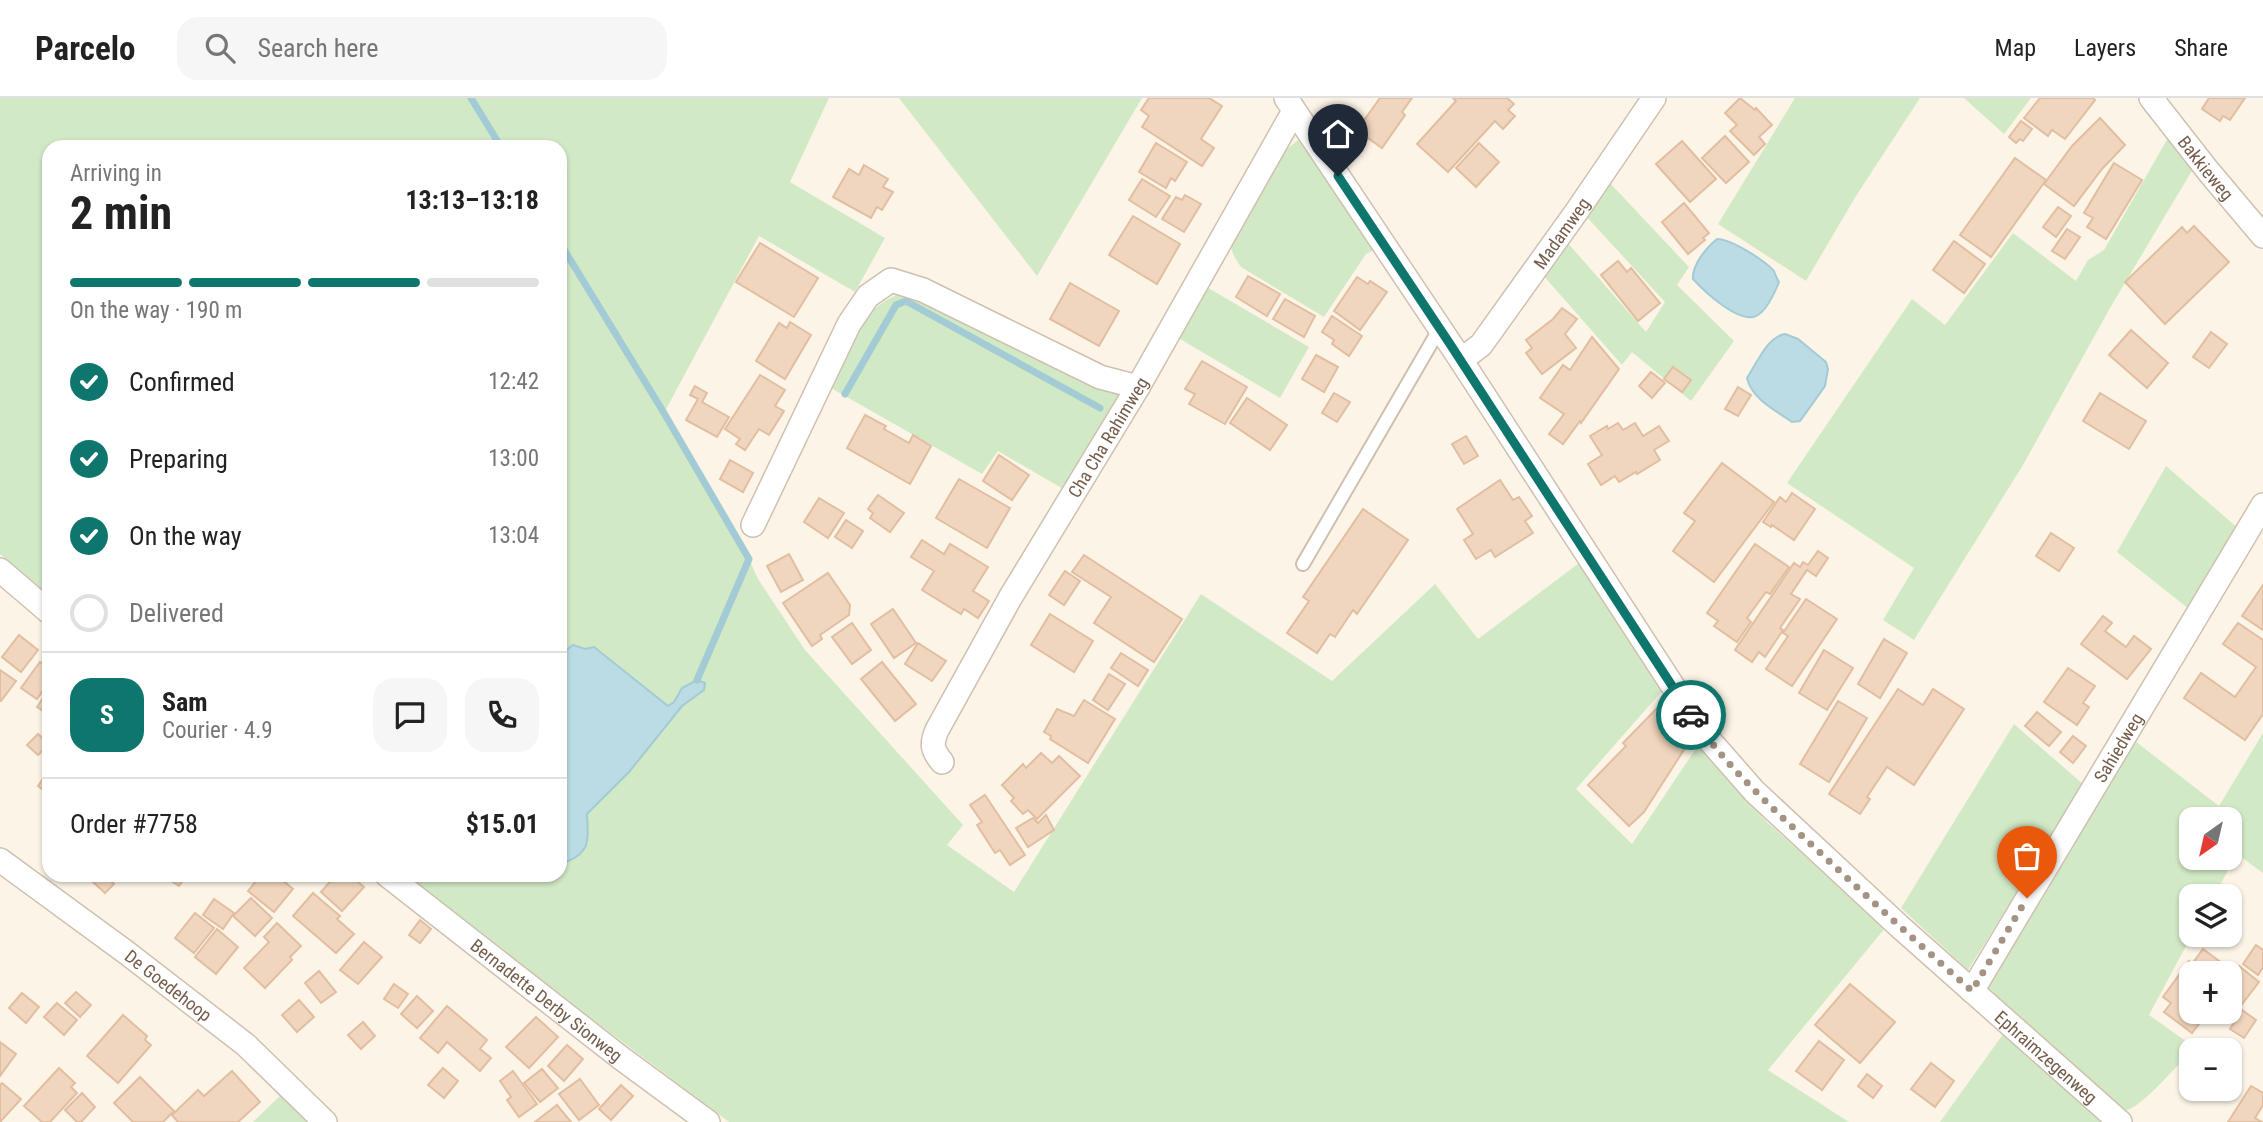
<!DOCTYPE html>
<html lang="en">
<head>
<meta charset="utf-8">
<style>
  :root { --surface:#fff; --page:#f6f6f6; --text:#222; --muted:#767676; --line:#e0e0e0; --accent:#0f766e }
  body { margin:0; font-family:"Roboto Condensed",sans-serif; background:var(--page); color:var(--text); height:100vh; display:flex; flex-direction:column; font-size:26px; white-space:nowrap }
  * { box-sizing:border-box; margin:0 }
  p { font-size:23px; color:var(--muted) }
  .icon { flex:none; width:38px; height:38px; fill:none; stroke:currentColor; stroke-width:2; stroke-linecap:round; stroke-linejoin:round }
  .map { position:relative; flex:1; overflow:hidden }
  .side { position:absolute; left:42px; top:42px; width:525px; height:742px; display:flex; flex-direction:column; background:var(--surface); border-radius:21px; box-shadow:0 2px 5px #0004 }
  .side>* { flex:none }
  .needle { width:46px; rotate:214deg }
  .fabs { position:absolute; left:2179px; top:709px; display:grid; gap:14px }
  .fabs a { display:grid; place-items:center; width:63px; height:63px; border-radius:14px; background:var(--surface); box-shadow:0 2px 5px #0004; font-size:35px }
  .pin { position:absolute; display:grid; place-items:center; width:60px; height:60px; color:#fff; margin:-72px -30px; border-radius:50% 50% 50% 0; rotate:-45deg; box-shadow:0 0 7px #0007 }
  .pin .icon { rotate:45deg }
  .courier { position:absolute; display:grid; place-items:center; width:70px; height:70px; margin:-35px; border:5px solid #0f766e; border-radius:50%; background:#fff; color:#222; box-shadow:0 2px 9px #0007 }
  .overview em { font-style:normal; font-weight:700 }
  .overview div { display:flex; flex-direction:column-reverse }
  .overview { display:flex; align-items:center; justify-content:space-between; height:119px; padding:0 28px }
  h1 { font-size:46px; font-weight:700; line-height:52px }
  .bar { display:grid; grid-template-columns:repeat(4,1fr); gap:10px 7px; align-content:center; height:84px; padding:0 28px }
  .bar i { height:9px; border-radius:5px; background:var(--line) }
  .bar .current { background:var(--accent) }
  .bar p { grid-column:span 4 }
  .line { display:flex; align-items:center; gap:18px; padding:0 28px; border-top:2px solid var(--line) }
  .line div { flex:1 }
  .round { display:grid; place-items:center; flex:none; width:74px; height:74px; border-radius:21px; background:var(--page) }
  ol { padding:0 28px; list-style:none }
  li { display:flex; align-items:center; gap:21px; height:77px }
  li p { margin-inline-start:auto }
  li .icon { padding:7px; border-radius:50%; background:var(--accent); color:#fff; stroke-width:4 }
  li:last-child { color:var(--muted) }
  li i { width:38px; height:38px; border:4px solid var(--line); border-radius:50% }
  header { display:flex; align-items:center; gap:42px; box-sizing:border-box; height:98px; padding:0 35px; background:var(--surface); border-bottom:2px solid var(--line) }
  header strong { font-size:33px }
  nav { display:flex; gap:38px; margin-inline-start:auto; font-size:24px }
  .search { width:490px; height:63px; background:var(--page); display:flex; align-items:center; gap:18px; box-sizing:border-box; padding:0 24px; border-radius:21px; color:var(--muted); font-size:26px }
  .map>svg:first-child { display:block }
  .green { fill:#d2e9c6; fill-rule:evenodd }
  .water { fill:#bcdce5; stroke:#a2cbd6; stroke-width:2 }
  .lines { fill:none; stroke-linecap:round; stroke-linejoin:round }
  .stream { stroke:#a2cbd6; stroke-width:7 }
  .building { fill:#f0d6bf; stroke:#e2bea0; stroke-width:2 }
  .service-casing { stroke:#cfc0b0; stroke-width:16 }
  .minor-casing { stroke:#cfc0b0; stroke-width:26 }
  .service { stroke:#fff; stroke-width:12 }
  .minor { stroke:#fff; stroke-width:23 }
  .done { stroke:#a49282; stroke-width:7; stroke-dasharray:0 12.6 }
  .route { stroke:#0f766e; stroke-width:9 }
  .labels { text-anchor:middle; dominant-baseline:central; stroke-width:5; stroke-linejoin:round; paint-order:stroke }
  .street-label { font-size:18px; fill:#755d4c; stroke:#fef9ed }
</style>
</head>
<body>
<header>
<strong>Parcelo</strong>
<div class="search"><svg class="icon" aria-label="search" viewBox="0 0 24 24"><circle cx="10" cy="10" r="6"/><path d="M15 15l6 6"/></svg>Search here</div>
<nav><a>Map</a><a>Layers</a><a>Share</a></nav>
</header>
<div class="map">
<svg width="2263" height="1024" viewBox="0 0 2263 1024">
  <rect width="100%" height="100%" fill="#fcf5e7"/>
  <g class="green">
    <polygon points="0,0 829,0 790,84 885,140 855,194 759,138 664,315 749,461 758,481 805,552 963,727 947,747 1014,794 1201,496 1332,583 1435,486 1478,541 1579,465 1662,593 1576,691 1632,746 1699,646 1729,684 1767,724 1886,829 1768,972 1849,1024 729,1024 486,841 405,777 560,777 560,761 566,764 588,745 587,717 629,674 682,608 704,592 677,597 674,604 669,608 585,552 563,553 560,557 560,49 49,49 49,497 0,456"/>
    <polygon points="899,0 1142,0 1037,178"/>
    <polygon points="1795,0 1920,0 1856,98 1806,183 1718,126"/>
    <polygon points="1964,0 2031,0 2004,36"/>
    <polygon points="2169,38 2193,71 2110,210 2023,367 1914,542 1883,522 1914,470 1787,385 1912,201 1945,227 2013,135 2076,183 2088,162 2104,152"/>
    <path d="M1299,41L1306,44L1376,151L1366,156L1324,219L1241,169C1234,159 1229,151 1231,138L1286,52Z"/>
    <polygon points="1607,82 1689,169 1677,187 1734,243 1691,303 1632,254 1622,267 1542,176 1566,143 1646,234 1665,204 1584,116"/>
    <polygon points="1205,188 1309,249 1280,300 1175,238"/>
    <path d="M900,196H916L1124,296L1065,392L998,353L982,376L831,290C845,254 860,209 900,196Z"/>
    <polygon points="2166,368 2239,431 2189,511 2117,454"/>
    <polygon points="2014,626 2084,687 1968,872 1901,810"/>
    <path d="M2263,635V775L2237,756L2214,798H2191L2192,837L2149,917L2190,946L2189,952L2185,960C2173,972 2138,1013 2123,1013L1991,894L1988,890L1989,882L2131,640L2219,708ZM2191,721H2230V760H2191Z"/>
    <polygon points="2006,932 2107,1024 1940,1024"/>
    <polygon points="283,995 313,1024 253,1024"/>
  </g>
  <g class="water">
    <path d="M1717,141C1731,141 1764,162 1774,173C1774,174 1778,183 1779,184C1775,194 1765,217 1753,219C1735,222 1705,194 1693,181C1692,167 1706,150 1717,141Z"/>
    <path d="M1785,236L1798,241L1826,264L1828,271L1825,288L1800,323L1792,324C1775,312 1752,301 1747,280C1757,265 1767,239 1785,236Z"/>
    <path d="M573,547L585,551L594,549L668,608L674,604L682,590L697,582L705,585L704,592L682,608L629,674L587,716C588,740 592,754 566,764L560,761L562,684L560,682V557Z"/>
  </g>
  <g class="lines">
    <g class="stream">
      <polyline points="471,0 501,49"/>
      <polyline points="560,145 664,315 749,461 697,582"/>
      <polyline points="845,296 896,207 906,203 1100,310"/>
    </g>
  </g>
  <g class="building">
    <polygon points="1149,0 1209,0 1222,8 1201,41 1214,50 1202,68 1142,29 1149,18 1141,12"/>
    <polygon points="1380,0 1412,0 1402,14 1405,17 1382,50 1357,32"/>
    <polygon points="1453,0 1507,0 1514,6 1508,12 1515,18 1503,31 1495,23 1448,74 1417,46 1456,3"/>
    <polygon points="1740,0 1755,12 1756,10 1772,27 1759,39 1765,46 1754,57 1730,33 1737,27 1725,15"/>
    <polygon points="2040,0 2093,0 2095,2 2065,41 2052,32 2048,38 2024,20"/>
    <polygon points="2209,0 2245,0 2230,22 2223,18 2220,23 2202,11"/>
    <polygon points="2100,20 2125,47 2102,71 2074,108 2044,86 2072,48"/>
    <polygon points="2021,23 2032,31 2023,43 2020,41 2016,45 2009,39"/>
    <polygon points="1725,38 1749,64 1726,85 1702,60"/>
    <polygon points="1682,43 1716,81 1690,104 1656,66"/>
    <polygon points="1156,45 1187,64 1175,83 1171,80 1166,90 1139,74"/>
    <polygon points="1479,45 1499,64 1476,89 1456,70"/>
    <polygon points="2015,60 2046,82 1991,159 1960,137"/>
    <polygon points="2114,65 2142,82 2106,141 2087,129 2093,120 2084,115"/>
    <polygon points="864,67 888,81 883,89 893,94 882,112 877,109 871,120 833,99 849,71 859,77"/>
    <polygon points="1142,81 1170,98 1156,119 1129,102"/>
    <polygon points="1185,97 1201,106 1184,134 1162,121 1176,99 1182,102"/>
    <polygon points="1684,105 1709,135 1703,140 1705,142 1688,156 1662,124"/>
    <polygon points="2058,109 2071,118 2056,139 2043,129"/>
    <polygon points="1133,118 1180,146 1157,186 1109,157"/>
    <polygon points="2194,128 2229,164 2165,226 2125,184 2182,129 2187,135"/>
    <polygon points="2067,131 2080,139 2065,161 2052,153"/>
    <polygon points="1954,143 1985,166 1964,195 1933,172"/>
    <polygon points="760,145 818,180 794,219 736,184"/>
    <polygon points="1618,163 1627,174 1631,170 1660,205 1638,223 1601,177"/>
    <polygon points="1248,178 1280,196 1267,218 1236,199"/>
    <polygon points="1357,179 1368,186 1370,183 1387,194 1360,232 1334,213"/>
    <polygon points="1070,185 1119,213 1099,248 1050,221"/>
    <polygon points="1285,201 1315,218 1304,239 1273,221"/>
    <polygon points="1562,210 1577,221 1565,236 1576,250 1542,276 1526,255 1532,250 1526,242 1553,221"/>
    <polygon points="1332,218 1362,238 1349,258 1332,246 1334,242 1322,234"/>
    <polygon points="790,224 811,237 785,281 756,263 779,225 787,230"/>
    <polygon points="2131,232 2168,265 2147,290 2109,257"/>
    <polygon points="2211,234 2227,246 2209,270 2193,259"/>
    <polygon points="1592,239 1619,271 1581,325 1580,323 1563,346 1549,336 1564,316 1540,300 1563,267 1570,272"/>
    <polygon points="1316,257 1338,269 1324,294 1302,281"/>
    <polygon points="1202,263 1247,289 1225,326 1189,306 1195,296 1185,291"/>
    <polygon points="1673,269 1691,282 1682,294 1664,281"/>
    <polygon points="1651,274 1665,285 1652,300 1639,288"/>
    <polygon points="760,277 785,292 775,308 784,313 769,337 759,331 745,352 736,346 740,341 725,331"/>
    <polygon points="695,288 707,295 702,304 729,319 717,339 686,322 698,301 690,297"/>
    <polygon points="1738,289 1751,297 1738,318 1725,311"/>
    <polygon points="1334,295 1350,304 1337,324 1322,315"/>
    <polygon points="2100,295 2146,323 2129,351 2083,323"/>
    <polygon points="1247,300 1287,327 1270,352 1230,325"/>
    <polygon points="865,317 886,328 884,331 909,345 913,337 931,348 910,386 847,350"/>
    <polygon points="1618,325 1623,332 1635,325 1643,338 1659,328 1669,343 1654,352 1660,362 1637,376 1636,374 1619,384 1615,378 1601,387 1588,366 1602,357 1590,338 1607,328 1608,331"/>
    <polygon points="1466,338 1478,358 1464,366 1452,346"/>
    <polygon points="999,357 1029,377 1012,402 983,383"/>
    <polygon points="730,362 753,375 743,394 720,381"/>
    <polygon points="1722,365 1774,404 1714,484 1673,453 1695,423 1684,415"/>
    <polygon points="959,381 1010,410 987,450 936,420"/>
    <polygon points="1500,382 1513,402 1519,399 1532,418 1525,423 1533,435 1495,459 1491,452 1476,461 1464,442 1473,436 1457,411"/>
    <polygon points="1792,395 1815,411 1794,442 1772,427 1771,429 1763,424 1780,399 1786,404"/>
    <polygon points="878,397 904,415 890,434 870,420 873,415 868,411"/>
    <polygon points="819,400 844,415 828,440 804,424"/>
    <polygon points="1363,411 1408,442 1357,516 1353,512 1335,539 1330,536 1317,555 1287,535 1309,503 1303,499"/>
    <polygon points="846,422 863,433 852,450 835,439"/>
    <polygon points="2051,435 2074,450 2059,473 2036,458"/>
    <polygon points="922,442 944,456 950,446 988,469 973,493 989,503 978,520 964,511 961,516 922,492 934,473 911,459"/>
    <polygon points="1755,446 1789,469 1770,496 1766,494 1747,520 1751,524 1737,544 1714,528 1718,523 1707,515"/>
    <polygon points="1818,453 1828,460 1816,478 1807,472 1791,496 1800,501 1780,530 1783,532 1765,559 1759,554 1752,564 1735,552 1794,465 1800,469 1803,464 1808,467"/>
    <polygon points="789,456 803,482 781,494 767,468"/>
    <polygon points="1084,457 1182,521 1154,564 1094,525 1111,499 1072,474"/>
    <polygon points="1065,473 1080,483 1064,507 1049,497"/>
    <polygon points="828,475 850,507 849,517 820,537 822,541 812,548 783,505"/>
    <polygon points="2263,487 2263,532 2242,518"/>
    <polygon points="1806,501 1837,521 1792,588 1766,571 1788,538 1783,535"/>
    <polygon points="893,511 916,545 894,560 871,526"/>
    <polygon points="1050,516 1093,543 1074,574 1031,547"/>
    <polygon points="2103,518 2112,525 2105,533 2126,549 2134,538 2151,551 2127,581 2081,546"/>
    <polygon points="852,525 871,552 852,566 832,539"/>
    <polygon points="2238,525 2263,542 2263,616 2245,642 2184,600 2201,575 2235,599 2256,569 2223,546"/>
    <polygon points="19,537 38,552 21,574 2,559"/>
    <polygon points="1884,541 1907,555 1880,600 1858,586"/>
    <polygon points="918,545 946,563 932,583 905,566"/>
    <polygon points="1824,552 1853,570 1827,612 1799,595"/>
    <polygon points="1121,555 1148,572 1138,588 1111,570"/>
    <polygon points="40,564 49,571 49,584 37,601 21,590"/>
    <polygon points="882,564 916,606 895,623 861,581"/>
    <polygon points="2068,570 2095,588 2083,605 2089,609 2077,627 2044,604"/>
    <polygon points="0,572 16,583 1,603 0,603"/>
    <polygon points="1109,576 1125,586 1108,612 1093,602"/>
    <polygon points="49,591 49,617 37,609"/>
    <polygon points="1898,591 1923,607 1933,591 1964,611 1914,687 1887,669 1867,699 1870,701 1860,716 1829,696"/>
    <polygon points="1084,602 1115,621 1088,665 1050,641 1051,638 1044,634 1057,611 1074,618"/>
    <polygon points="1838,603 1867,620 1829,684 1800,666"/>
    <polygon points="1661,606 1687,647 1644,714 1629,728 1588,687 1626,648 1623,645"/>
    <polygon points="2037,614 2061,634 2049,648 2025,628"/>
    <polygon points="38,636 49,646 38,657 27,647"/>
    <polygon points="2073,638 2086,648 2073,665 2060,654"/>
    <polygon points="1041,655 1052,665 1059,658 1080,678 1037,721 1028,712 1023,716 1011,703 1014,700 1002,687 1023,666 1026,670"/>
    <polygon points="49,672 49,696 38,688"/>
    <polygon points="985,697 1025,757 1010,767 1000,752 995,755 977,727 982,724 970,707"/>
    <polygon points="1046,717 1054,732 1028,749 1016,730 1033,720 1038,725"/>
    <polygon points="99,777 106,777 114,786 105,795 93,784"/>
    <polygon points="162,777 187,777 179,788"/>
    <polygon points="261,777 276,777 293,791 274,814 248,793"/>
    <polygon points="336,777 350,777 364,789 342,813 321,794"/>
    <polygon points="313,795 340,818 337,821 354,836 336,855 293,818"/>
    <polygon points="251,800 272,820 255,838 233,818"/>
    <polygon points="214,801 234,815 223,831 203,817"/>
    <polygon points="195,815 214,830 194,855 175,840"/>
    <polygon points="420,822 431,831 420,845 409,837"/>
    <polygon points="277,825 301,848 290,859 292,862 265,890 244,870 269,844 264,839"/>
    <polygon points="217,831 238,849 216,876 195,859"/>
    <polygon points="364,844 382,859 358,886 340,872"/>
    <polygon points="2256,847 2263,852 2263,869 2258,877 2243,866"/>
    <polygon points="2203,851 2234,874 2239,868 2259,884 2239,910 2230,903 2230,875 2191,875 2191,914 2208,914 2192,935 2164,914 2171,905 2163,899 2189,863 2192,866"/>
    <polygon points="319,873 336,894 321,905 305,885"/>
    <polygon points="394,886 408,896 398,910 384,901"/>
    <polygon points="1850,886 1895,924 1860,965 1815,927"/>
    <polygon points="76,894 91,907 80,919 65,905"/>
    <polygon points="22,895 39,909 26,925 9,910"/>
    <polygon points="417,898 433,913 417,930 401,916"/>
    <polygon points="299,902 314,919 297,934 282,917"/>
    <polygon points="57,905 77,922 64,937 44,919"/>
    <polygon points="447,908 487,942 480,951 491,960 480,973 447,944 438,955 420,940"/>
    <polygon points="2242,912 2256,922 2244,940 2230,931"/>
    <polygon points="123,917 147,938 145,942 151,947 118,985 87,958"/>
    <polygon points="536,919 558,939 529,970 506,949"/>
    <polygon points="363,924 375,938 361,951 348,937"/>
    <polygon points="1819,943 1844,962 1822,992 1796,973"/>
    <polygon points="0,944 16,956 0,978"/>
    <polygon points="567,947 583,961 564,983 548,968"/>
    <polygon points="1931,965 1954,983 1935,1009 1911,991"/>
    <polygon points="59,970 75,985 71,989 77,995 50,1024 42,1024 24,1008"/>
    <polygon points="443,970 458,983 444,1000 428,987"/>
    <polygon points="542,971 558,990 540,1004 524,985"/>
    <polygon points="232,973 260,1004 238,1024 178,1024 172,1017 198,992 204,998"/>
    <polygon points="513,973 537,1006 519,1019 507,1002 511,999 500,983"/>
    <polygon points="1867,976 1882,988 1873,1000 1858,988"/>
    <polygon points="140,979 174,1013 163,1024 133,1024 114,1005"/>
    <polygon points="580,981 599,1007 579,1022 559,996"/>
    <polygon points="2,985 21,1001 0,1024 0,987"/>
    <polygon points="621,987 633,998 611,1022 599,1011"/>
    <polygon points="2251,988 2263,995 2263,1007 2255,1020 2262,1024 2228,1024"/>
    <polygon points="82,995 95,1009 81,1024 77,1024 65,1012"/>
    <polygon points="557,1007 571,1024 535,1024"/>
  </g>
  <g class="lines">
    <defs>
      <polyline id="service" points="1303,466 1440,230"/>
      <g id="minor">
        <path id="s1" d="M1286,0L1461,262L1704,636L1754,693L1899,828L2120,1024"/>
        <path id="s2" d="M2151,0L2209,74L2263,138"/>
        <path id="s3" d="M1461,262L1481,247L1577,113L1654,0"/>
        <polyline points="753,427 849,226 868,198 891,182 923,192 1100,279 1138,289"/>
        <polyline points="0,472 49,514"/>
        <path id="s4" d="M942,664C932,652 931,646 937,632L1010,500L1138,289L1294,13"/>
        <path id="s5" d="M0,762L127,855L246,947L325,1024"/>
        <path id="s6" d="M387,777L621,960L708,1024"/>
        <path id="s7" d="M1972,893L2263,407"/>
      </g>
    </defs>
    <use href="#service" class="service-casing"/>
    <use href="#minor" class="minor-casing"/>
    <use href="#service" class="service"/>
    <use href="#minor" class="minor"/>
  </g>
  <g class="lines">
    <path class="done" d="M1691,617C1725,667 1770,708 1814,749C1866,798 1919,846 1972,893L2027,800"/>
    <polyline class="route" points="1338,78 1450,246 1691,617"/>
  </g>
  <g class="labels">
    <g class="street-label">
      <text stroke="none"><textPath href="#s2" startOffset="89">Bakkieweg</textPath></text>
      <text stroke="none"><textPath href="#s3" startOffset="163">Madamweg</textPath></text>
      <text stroke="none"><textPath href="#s4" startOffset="374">Cha Cha Rahimweg</textPath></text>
      <text stroke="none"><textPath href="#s7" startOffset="284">Sahiedweg</textPath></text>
      <text stroke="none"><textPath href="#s5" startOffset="210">De Goedehoop</textPath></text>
      <text stroke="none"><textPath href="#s6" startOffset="203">Bernadette Derby Sionweg</textPath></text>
      <text stroke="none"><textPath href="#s1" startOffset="1232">Ephraimzegenweg</textPath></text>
    </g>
  </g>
</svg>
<div class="fabs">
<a><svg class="needle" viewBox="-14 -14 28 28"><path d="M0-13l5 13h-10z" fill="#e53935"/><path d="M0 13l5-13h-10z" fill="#767676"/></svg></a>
<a><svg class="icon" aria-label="layers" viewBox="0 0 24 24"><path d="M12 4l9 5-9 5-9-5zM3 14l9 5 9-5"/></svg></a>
<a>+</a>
<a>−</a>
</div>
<div class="pin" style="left:2027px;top:800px;background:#ea580c"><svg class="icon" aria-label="bag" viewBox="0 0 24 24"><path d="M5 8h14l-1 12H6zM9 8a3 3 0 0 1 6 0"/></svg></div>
<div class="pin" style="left:1338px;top:78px;background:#1f2937"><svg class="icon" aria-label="home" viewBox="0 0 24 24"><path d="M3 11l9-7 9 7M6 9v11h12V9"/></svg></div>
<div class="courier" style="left:1691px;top:617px"><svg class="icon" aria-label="car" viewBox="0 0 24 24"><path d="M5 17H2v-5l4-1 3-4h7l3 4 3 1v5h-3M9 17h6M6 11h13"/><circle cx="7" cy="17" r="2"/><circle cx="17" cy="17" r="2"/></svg></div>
<section class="side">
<div class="overview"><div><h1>2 min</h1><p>Arriving in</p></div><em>13:13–13:18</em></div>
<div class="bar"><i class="current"></i><i class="current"></i><i class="current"></i><i></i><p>On the way · 190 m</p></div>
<ol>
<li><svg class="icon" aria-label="check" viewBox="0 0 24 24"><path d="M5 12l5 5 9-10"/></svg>Confirmed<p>12:42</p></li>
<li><svg class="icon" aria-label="check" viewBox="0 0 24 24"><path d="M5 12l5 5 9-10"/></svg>Preparing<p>13:00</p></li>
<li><svg class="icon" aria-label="check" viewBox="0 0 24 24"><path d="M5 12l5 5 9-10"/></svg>On the way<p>13:04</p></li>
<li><i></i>Delivered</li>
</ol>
<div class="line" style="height:126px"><b class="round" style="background:var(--accent);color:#fff">S</b><div><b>Sam</b><p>Courier · 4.9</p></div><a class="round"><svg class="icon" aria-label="chat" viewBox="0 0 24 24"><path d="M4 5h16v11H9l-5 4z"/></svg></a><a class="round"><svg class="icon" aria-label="phone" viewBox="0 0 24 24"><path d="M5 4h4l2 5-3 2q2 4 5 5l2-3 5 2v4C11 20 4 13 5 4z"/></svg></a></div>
<div class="line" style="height:91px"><div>Order #7758</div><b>$15.01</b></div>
</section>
</div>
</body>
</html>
